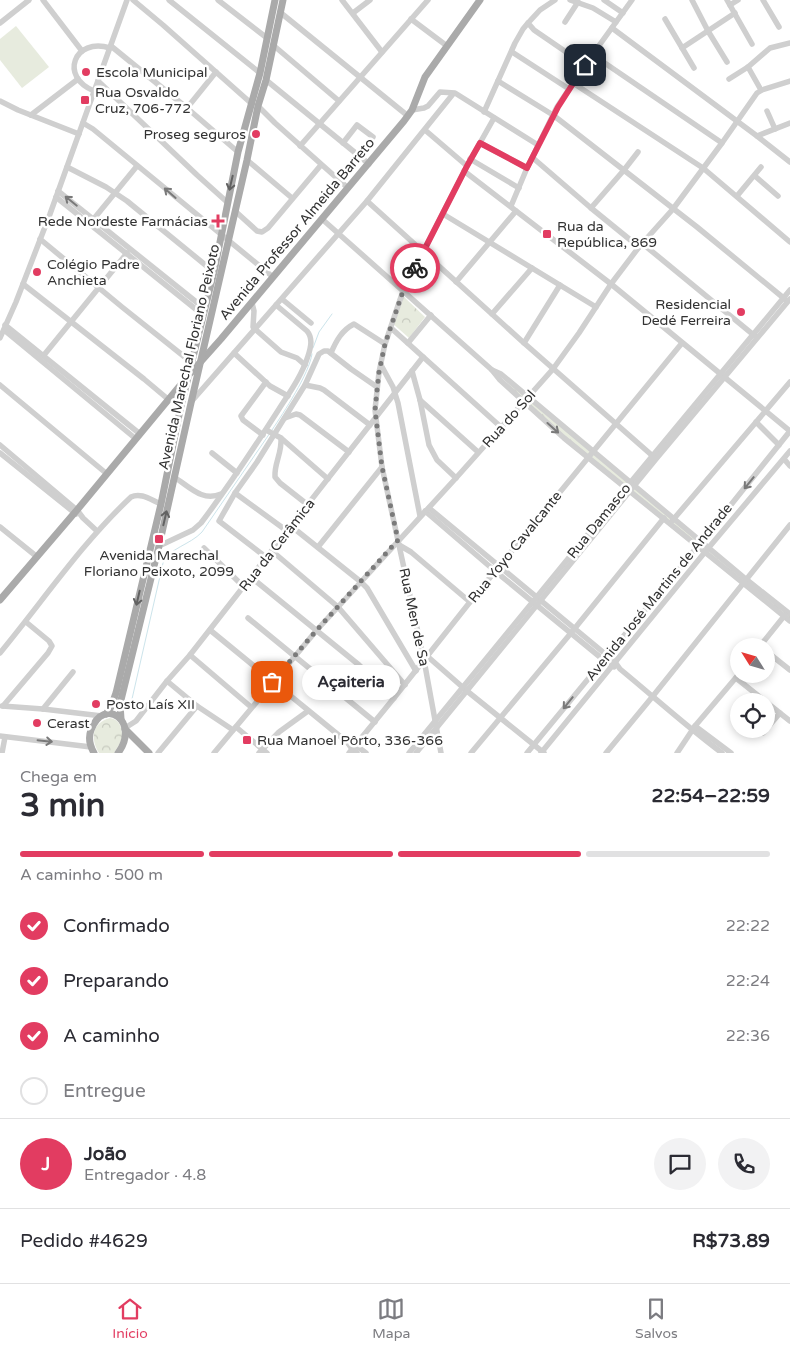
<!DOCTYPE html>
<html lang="pt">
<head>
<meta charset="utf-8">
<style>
  :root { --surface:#fff; --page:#f2f2f3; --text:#2b2b33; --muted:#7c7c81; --line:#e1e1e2; --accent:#e23c61 }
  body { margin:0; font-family:"Varela Round",sans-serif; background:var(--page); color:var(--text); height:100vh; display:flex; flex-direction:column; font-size:19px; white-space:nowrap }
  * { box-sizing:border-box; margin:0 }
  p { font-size:16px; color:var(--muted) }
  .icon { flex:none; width:28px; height:28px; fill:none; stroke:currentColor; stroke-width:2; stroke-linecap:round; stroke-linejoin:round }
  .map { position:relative; height:753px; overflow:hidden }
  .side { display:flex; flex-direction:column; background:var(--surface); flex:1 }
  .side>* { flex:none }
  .needle { width:32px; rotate:307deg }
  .buttons { position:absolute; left:730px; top:638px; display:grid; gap:10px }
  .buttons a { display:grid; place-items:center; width:45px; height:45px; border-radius:50%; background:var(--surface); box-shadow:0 2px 8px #0003; font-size:25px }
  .pin { position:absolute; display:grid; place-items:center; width:42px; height:42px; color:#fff; margin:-21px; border-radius:10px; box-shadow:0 2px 8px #0006 }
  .courier { position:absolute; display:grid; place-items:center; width:50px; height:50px; margin:-25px; border:4px solid #e23c61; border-radius:50%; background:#fff; color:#222; box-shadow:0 1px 6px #0007 }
  .bubble { position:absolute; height:35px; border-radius:18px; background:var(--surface); box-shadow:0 2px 8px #0003; font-size:16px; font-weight:800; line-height:35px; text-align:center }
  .head em { font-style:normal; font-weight:800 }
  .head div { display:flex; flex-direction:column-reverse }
  .head { display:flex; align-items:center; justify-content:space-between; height:85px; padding:0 20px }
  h1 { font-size:32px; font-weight:800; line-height:38px }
  .bar { display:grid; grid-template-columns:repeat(4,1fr); gap:8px 5px; align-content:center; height:60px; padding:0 20px }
  .bar i { height:6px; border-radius:4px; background:var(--line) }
  .bar .active { background:var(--accent) }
  .bar p { grid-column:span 4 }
  .line { display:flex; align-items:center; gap:12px; padding:0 20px; border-top:1px solid var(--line) }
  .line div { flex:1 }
  .round { display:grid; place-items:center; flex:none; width:52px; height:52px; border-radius:26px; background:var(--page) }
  ol { padding:0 20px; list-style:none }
  li { display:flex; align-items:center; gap:15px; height:55px }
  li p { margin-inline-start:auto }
  li .icon { padding:5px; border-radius:50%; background:var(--accent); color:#fff; stroke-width:4 }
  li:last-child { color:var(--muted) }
  li i { width:28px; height:28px; border:2px solid var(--line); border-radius:50% }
  .tabs { display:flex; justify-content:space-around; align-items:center; height:70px; border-top:1px solid var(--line); background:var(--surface); font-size:14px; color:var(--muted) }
  .tabs a { display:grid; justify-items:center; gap:2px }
  .tabs .active { color:var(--accent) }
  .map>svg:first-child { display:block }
  .forest { fill:url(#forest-firs) }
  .park { fill:url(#park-crowns) }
  .pitch { fill:#e7ebde }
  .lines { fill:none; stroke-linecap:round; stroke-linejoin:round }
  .stream { stroke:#cce4eb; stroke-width:1 }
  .minor { stroke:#cfcfcf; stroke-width:5.5 }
  .major { stroke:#aaa; stroke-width:7 }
  .oneway { stroke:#626262 }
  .oneway2 { stroke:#797979 }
  .done { stroke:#7a7a7a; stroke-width:5; stroke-dasharray:0 9 }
  .route { stroke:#e23c61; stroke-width:6 }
  .poi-dot { fill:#e23c61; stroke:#fff; stroke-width:2 }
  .labels { text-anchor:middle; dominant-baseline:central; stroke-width:5; stroke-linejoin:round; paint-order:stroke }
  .poi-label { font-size:14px; fill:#323232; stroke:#fff; text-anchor:start }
  .street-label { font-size:14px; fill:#323232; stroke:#fff }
</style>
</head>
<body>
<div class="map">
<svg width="790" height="753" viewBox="0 0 790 753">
  <defs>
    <pattern id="forest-firs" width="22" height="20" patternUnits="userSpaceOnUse" patternTransform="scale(1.25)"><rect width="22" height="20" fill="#e7ebde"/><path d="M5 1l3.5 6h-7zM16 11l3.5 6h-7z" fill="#c7cabf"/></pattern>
    <pattern id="park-crowns" width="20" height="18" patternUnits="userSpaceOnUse" patternTransform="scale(1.25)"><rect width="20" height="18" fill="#e7ebde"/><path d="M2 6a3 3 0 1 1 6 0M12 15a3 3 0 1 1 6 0" fill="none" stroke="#c7cabf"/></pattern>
  </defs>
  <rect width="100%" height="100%" fill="#fff"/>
  <polygon class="forest" points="498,373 790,616 790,620 591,458 526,403"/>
  <g class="park">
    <polygon points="402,295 425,317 409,338 391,322"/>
    <path d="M110,718C121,720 121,728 123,738L114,753H99C90,738 92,723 110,718Z"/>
  </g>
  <polygon class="pitch" points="16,26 49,67 22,88 0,60 0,39"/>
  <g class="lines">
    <g class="stream">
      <polyline points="313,348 319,332 332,314"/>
      <path d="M272,430C284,412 309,374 312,354"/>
      <path d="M127,707L132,699L163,563C169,548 190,545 202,532L270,433"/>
    </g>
    <g class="minor">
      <polyline points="43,0 82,51"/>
      <polyline points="133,0 163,25 252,104"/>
      <polyline points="169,0 260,73"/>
      <polyline points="218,0 267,38"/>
      <polyline points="342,0 382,52"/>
      <polyline points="555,0 540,10 528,23 534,30 585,65"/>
      <polyline points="570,0 593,8 616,22"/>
      <polyline points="604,0 623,13"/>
      <polyline points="692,0 708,31 727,62"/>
      <polyline points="727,0 752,44"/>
      <polyline points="763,0 779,27"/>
      <polyline points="730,5 738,0"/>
      <polyline points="281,13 408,116"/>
      <polyline points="353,13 370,0"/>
      <polyline points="411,19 447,46"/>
      <polyline points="665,19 694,68"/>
      <polyline points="565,22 578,2"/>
      <polyline points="0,23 29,0"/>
      <polyline points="612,28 757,136 790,162"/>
      <polyline points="273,45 339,101"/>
      <polyline points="111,46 187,108 238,152"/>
      <polyline points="682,48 735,13"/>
      <polyline points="512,52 569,89"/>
      <polyline points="593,55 722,143"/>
      <polyline points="748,67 761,90"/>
      <polyline points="729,79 748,67 770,48 790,43"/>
      <polyline points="266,80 369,164"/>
      <polyline points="98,81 197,175 227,202"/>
      <polyline points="498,81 553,115 697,227 786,300"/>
      <polyline points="573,83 703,168 790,242"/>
      <path d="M94,91C59,77 74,37 110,48"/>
      <polyline points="0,101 18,110 79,134"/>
      <polyline points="258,106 275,123 348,188"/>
      <polyline points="187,108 216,72"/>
      <polyline points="412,110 424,108 428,106 440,92 455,93 538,145"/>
      <polyline points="767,111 775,129"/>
      <polyline points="484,112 515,43 523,29 528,23"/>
      <polyline points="31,115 78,79"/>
      <polyline points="83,123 93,129 273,277"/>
      <polyline points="425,130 467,166"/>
      <polyline points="757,136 790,123"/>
      <polyline points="343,143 357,125 373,137"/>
      <polyline points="480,143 527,168"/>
      <polyline points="300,146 428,0"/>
      <polyline points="533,158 591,208 639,247"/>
      <polyline points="470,159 519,188"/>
      <polyline points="247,160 292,198"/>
      <polyline points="67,167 106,187 127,201 214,272"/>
      <polyline points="464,171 611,284 790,431"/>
      <polyline points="755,176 778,196"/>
      <polyline points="58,191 205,309"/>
      <polyline points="737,196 761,167"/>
      <polyline points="56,197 203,315"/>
      <polyline points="367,201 524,343 655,458"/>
      <polyline points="511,206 527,168 557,107 585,65 632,0"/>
      <polyline points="591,208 624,170 638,152"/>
      <polyline points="235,211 257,231 262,232 268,228 321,165"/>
      <polyline points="443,214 596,307"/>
      <polyline points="322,219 492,370 500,380 564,438 790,621"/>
      <polyline points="92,221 137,166"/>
      <polyline points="40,239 122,307 191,362"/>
      <polyline points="643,244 755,336"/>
      <polyline points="456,282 516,211"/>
      <polyline points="23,284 144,379 169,400"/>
      <polyline points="282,299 311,323"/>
      <polyline points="252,303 254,311 253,327 255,329 281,352 297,358 305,365"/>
      <polyline points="492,314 532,268"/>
      <polyline points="5,325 140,434"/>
      <polyline points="391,328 502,428"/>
      <polyline points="4,330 136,439"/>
      <polyline points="0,338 16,302 50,214 127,0"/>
      <polyline points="408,343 431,315"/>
      <polyline points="524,343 560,285"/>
      <polyline points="234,353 270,386 288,396"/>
      <path d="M331,353C336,341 342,330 354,324L385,344"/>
      <polyline points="44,355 127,253"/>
      <polyline points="381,365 393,387 398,403 420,516"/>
      <polyline points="492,370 501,374 747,580 790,614"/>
      <polyline points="412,371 420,400 429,445 437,460 456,478"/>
      <polyline points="0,385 107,474"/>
      <polyline points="305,385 320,388 324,390 370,425"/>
      <polyline points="420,400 478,452"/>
      <polyline points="191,402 367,201 453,94"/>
      <polyline points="285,418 296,414 300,415 349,452"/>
      <polyline points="756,422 779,445"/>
      <polyline points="266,430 281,438 328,479"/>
      <polyline points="263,435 243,420 241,416 266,382"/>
      <path d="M281,438C282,454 274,463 275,477L280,483L308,505"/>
      <polyline points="0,445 77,510 83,518 97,531"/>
      <polyline points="0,453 76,514"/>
      <polyline points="212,453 237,473"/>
      <polyline points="784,459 790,466"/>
      <path d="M174,477C190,487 202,502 221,494"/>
      <polyline points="235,493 287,531"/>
      <path d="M429,508L615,662L620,669C654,697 687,727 722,753"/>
      <polyline points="425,511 495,571 611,666 614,667"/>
      <polyline points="672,521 790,382"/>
      <polyline points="291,526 361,582 367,588 416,671"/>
      <polyline points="0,527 36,556"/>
      <polyline points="399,545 411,552 470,602"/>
      <path d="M159,546L193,530L201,523C229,486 254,448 279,409C290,392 302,375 308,356C311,347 313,338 307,331L276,305"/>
      <polyline points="318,547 382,467"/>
      <polyline points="204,548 244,587"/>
      <polyline points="272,551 338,607 405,685"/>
      <polyline points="267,558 219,521 235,493 257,462 305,385 319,354 324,351 328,351 351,369 377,387"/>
      <polyline points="252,578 359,665 394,698"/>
      <polyline points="248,618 375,722"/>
      <polyline points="210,630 347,742 352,749 357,753"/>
      <polyline points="760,646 785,615"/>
      <polyline points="766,651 790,670"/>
      <path d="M0,653C43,601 81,544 131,497C141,492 151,500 161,504"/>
      <polyline points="190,655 251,707"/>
      <polyline points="427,656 467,691 544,753"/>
      <polyline points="736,678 765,701"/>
      <polyline points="167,681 197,706 233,730"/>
      <polyline points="766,702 790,721"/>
      <polyline points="2,706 43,709 102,716"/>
      <polyline points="3,706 48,653 52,646 49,641 26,622"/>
      <polyline points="43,709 73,672"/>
      <polyline points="695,726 731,753"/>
      <polyline points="236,727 267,753"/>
      <polyline points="125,728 136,721 167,681 190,655 423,357"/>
      <polyline points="763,733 780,713"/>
      <polyline points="0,736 91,747"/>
      <polyline points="354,744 366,753"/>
      <polyline points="2,753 5,737"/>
      <polyline points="158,753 197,706"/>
      <polyline points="214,753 316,631 456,478 553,369 579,333 611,284 639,247 673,209 722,143 757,93 762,90 790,81"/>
      <polyline points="259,753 279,732 308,711"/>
      <polyline points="349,753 394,698 470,602 682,343"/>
      <polyline points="409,753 630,483 790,290"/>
      <polyline points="416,753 656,459 790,299"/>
      <polyline points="441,753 424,660 382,467 375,410 379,372 385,344 403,291 467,166 494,118"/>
      <polyline points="471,753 571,633 664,518"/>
      <polyline points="527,753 702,541 790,431"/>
      <polyline points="541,753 705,552 790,451"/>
      <polyline points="606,753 653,696 790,525"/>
      <polyline points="677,753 695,726 739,674"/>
    </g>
    <g class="major">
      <polyline points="0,600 77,510 188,376 221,339 404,121 412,110 425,77 480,0"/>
      <polyline points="106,714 111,707 116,693 161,504 180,410 214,272 238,152 260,73 275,0"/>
      <polyline points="121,719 120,704 159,546 191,403 247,160 258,106 266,80 283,0"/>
      <polyline points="125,729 149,753"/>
      <path d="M94,753C90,746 88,738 91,730C104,695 141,722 118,753"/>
    </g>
  </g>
  <defs><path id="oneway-shaft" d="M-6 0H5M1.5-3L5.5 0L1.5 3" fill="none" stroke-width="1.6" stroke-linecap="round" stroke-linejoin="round" transform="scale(1.25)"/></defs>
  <g class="oneway">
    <use href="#oneway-shaft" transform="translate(231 183) rotate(103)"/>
    <use href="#oneway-shaft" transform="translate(165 518) rotate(-77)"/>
    <use href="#oneway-shaft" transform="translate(138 598) rotate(103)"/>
  </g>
  <g class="oneway2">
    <use href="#oneway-shaft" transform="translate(170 193) rotate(-139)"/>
    <use href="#oneway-shaft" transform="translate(71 201) rotate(-141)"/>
    <use href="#oneway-shaft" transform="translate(553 428) rotate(42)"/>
    <use href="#oneway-shaft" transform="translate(749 483) rotate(129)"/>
    <use href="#oneway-shaft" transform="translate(568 703) rotate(129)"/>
    <use href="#oneway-shaft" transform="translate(45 741) rotate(6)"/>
  </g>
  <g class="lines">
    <polyline class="done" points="272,682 316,631 398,540 382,467 375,410 379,372 385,344 403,291 415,268"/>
    <polyline class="route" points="415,268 467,166 480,143 527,168 558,107 585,65"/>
  </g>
  <g class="poi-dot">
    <circle cx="86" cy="72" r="5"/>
    <rect x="80" y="95" width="10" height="10" rx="2.5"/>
    <circle cx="256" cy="134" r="5"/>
    <path d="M215.5 213.5h5v5h5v5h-5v5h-5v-5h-5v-5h5z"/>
    <rect x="542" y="229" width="10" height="10" rx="2.5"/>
    <circle cx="37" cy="272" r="5"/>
    <circle cx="741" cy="312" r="5"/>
    <rect x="154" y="534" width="10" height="10" rx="2.5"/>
    <circle cx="96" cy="704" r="5"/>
    <circle cx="37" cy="723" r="5"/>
    <rect x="242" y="735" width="10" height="10" rx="2.5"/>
  </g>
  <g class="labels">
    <g class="poi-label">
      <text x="96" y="72">Escola Municipal</text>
      <text x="95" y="92">Rua Osvaldo<tspan x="95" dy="16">Cruz, 706-772</tspan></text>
      <text x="246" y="134" text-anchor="end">Proseg seguros</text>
      <text x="208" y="221" text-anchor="end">Rede Nordeste Farmácias</text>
      <text x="557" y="226">Rua da<tspan x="557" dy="16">República, 869</tspan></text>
      <text x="47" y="264">Colégio Padre<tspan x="47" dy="16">Anchieta</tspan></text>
      <text x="731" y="304" text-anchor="end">Residencial<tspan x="731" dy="16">Dedé Ferreira</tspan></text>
      <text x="159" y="555" text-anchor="middle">Avenida Marechal<tspan x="159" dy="16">Floriano Peixoto, 2099</tspan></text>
      <text x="106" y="704">Posto Laís XII</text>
      <text x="47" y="723">Cerast</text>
      <text x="257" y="740">Rua Manoel Pôrto, 336-366</text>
    </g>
    <g class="street-label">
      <text transform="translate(297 229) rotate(-50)">Avenida Professor Almeida Barreto</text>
      <text transform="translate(189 357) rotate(-77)">Avenida Marechal Floriano Peixoto</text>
      <text transform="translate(509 419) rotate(-48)">Rua do Sol</text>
      <text transform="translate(599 521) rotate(-51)">Rua Damasco</text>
      <text transform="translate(277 545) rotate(-52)">Rua da Cerâmica</text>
      <text transform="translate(515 547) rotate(-51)">Rua Yoyo Cavalcante</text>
      <text transform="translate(659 592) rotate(-51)">Avenida José Martins de Andrade</text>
      <text transform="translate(414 617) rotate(78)">Rua Men de Sa</text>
    </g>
  </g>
</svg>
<div class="buttons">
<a><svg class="needle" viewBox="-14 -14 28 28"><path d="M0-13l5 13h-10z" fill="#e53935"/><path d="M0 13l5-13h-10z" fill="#7c7c81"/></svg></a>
<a><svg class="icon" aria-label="locate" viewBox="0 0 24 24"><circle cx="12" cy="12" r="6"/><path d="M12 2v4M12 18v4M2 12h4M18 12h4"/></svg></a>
</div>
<div class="pin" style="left:272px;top:682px;background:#ea580c"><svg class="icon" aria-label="bag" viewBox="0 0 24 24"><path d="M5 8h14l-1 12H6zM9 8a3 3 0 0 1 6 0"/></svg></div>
<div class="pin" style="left:585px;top:65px;background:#1f2937"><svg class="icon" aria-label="home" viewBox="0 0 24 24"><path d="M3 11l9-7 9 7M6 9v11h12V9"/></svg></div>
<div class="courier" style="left:415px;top:268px"><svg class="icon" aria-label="bike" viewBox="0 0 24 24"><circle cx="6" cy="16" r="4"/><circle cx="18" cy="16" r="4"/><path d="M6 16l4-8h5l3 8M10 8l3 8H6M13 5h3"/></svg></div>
<div class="bubble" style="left:302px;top:665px;width:98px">Açaiteria</div>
</div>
<section class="side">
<div class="head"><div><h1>3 min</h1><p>Chega em</p></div><em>22:54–22:59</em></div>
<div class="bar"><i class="active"></i><i class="active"></i><i class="active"></i><i></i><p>A caminho · 500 m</p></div>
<ol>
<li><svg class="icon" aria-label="check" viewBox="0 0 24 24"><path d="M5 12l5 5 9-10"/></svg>Confirmado<p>22:22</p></li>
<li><svg class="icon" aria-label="check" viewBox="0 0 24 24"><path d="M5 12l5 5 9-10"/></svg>Preparando<p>22:24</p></li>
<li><svg class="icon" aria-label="check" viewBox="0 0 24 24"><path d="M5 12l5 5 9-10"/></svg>A caminho<p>22:36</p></li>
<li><i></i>Entregue</li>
</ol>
<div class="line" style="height:90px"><b class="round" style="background:var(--accent);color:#fff">J</b><div><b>João</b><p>Entregador · 4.8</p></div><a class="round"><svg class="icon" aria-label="chat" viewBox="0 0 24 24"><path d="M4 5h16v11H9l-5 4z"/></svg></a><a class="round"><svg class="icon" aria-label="phone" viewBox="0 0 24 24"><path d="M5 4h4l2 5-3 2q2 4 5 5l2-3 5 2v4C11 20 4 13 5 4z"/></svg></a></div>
<div class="line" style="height:65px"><div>Pedido #4629</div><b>R$73.89</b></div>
</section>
<nav class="tabs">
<a class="active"><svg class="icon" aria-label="home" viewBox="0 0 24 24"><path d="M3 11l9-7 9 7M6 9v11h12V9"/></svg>Início</a>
<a><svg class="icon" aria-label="map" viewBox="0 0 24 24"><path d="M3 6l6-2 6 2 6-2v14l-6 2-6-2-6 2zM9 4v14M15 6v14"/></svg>Mapa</a>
<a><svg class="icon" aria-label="saved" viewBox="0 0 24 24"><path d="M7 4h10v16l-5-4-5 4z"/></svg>Salvos</a>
</nav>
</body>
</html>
